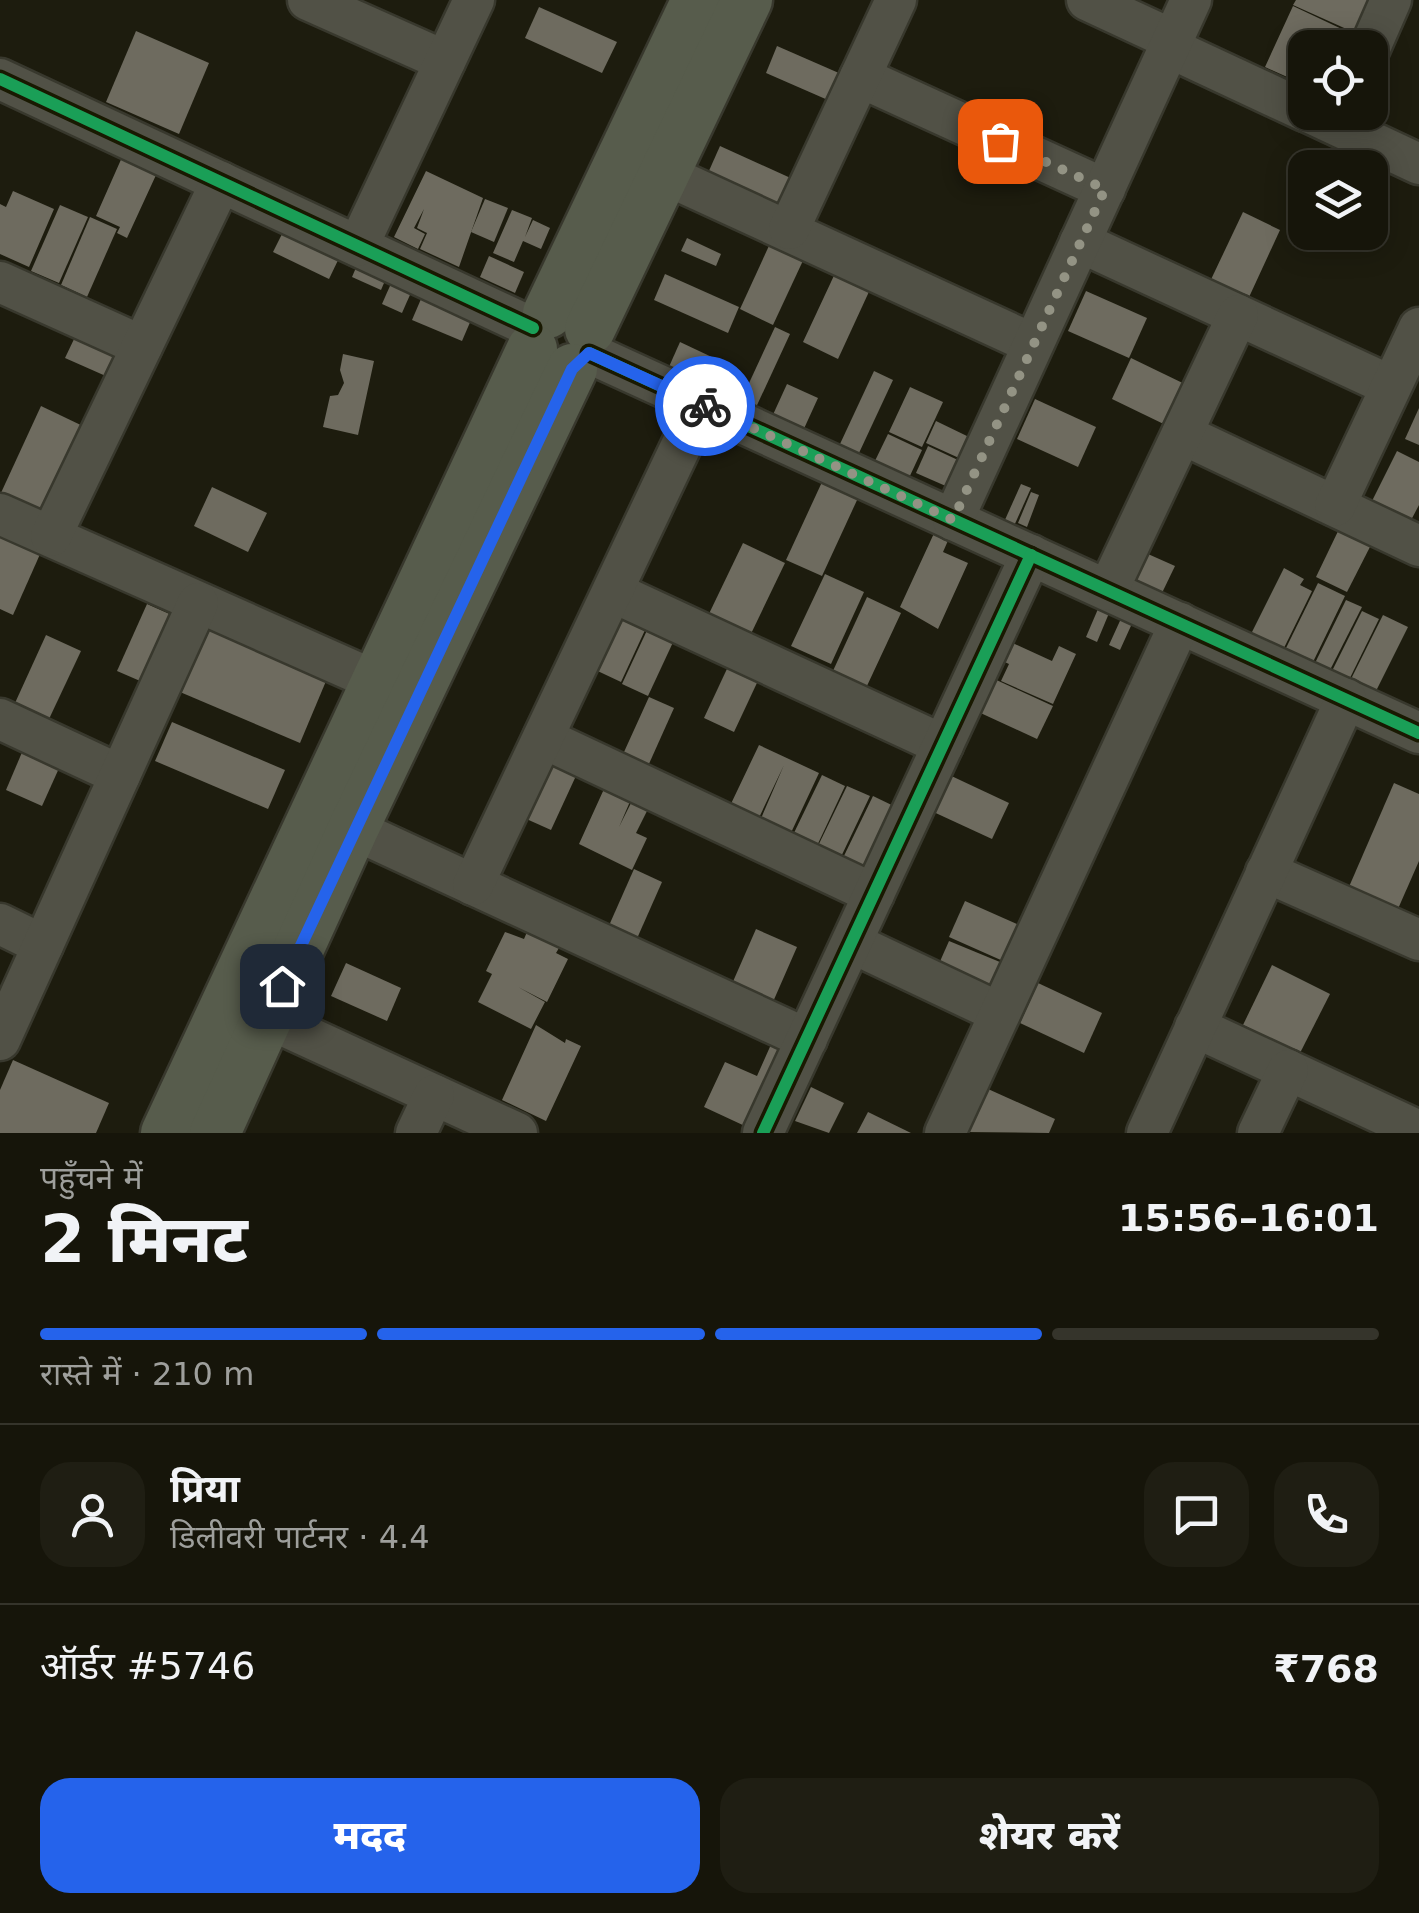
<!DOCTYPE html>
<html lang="hi">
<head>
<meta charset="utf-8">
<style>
  :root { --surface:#16150a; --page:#1f1e13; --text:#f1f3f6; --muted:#9e9f9c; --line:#35342b; --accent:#2563eb }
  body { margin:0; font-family:"DejaVu Sans","Noto Sans Devanagari",sans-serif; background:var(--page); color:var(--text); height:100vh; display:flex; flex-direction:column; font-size:38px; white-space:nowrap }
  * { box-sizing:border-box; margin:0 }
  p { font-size:32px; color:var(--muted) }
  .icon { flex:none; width:55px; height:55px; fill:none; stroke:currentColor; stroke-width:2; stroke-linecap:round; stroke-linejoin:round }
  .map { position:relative; height:1133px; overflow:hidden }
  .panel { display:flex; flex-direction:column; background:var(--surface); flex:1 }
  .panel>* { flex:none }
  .tools { position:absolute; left:1288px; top:30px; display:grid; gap:20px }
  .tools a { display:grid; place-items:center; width:100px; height:100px; border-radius:20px; background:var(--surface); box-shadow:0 5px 25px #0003,0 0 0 2px var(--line); font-size:50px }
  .pin { position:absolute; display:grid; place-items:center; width:85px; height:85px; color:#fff; margin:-42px; border-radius:20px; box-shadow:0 5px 15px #0006 }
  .courier { position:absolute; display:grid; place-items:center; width:100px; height:100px; margin:-50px; border:8px solid #2563eb; border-radius:50%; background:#fff; color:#222; box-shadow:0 2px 12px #0007 }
  .head em { font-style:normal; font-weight:800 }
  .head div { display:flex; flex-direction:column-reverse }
  .head { display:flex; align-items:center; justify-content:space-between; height:170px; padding:0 40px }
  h1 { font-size:65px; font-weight:800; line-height:75px }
  .bar { display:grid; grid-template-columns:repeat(4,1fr); gap:15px 10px; align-content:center; height:120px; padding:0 40px }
  .bar i { height:12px; border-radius:8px; background:var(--line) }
  .bar .selected { background:var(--accent) }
  .bar p { grid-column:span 4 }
  .line { display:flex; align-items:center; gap:25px; padding:0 40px; border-top:2px solid var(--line) }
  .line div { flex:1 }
  .round { display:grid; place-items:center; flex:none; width:105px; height:105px; border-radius:30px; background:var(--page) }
  .cta { display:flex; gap:20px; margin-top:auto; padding:20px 40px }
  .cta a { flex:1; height:115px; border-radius:30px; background:var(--accent); color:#fff; font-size:40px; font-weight:800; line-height:115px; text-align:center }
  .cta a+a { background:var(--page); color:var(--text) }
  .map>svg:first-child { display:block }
  .building { fill:#6e6b5f }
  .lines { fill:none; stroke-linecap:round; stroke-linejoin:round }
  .minor-casing { stroke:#38382d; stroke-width:45 }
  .major-casing { stroke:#38382d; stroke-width:55 }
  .minor { stroke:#515146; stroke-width:40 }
  .major { stroke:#575c4c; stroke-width:50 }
  .cycleway-casing { stroke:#191901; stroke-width:19 }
  .cycleway { stroke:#1a9f57; stroke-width:12 }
  .done { stroke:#939384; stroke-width:10; stroke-dasharray:0 18 }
  .route { stroke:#2563eb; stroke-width:12 }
</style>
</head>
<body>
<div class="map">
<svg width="1419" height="1133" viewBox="0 0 1419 1133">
  <rect width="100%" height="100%" fill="#1d1c0e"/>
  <g class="building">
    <polygon points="1296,0 1379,0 1362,36 1293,5"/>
    <polygon points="1293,6 1363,39 1359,48 1305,48 1305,85 1265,67"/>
    <polygon points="539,7 617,42 602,73 525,38"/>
    <polygon points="136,31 209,63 179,134 106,102"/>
    <polygon points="777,46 848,77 837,104 766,73"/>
    <polygon points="127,146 162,162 127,238 117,233 120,227 96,216"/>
    <polygon points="720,146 795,180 779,215 704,182"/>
    <polygon points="426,171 483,198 459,267 420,249 427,233 417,228 424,209 414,228 425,234 418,249 394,237"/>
    <polygon points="13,191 54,209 29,267 0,254 0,204 6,207"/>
    <polygon points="485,199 508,208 494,242 471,232"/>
    <polygon points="60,205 88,217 59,283 31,271"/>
    <polygon points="512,210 532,218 525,237 533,220 550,228 541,249 523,241 514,262 493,253"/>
    <polygon points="1243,212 1280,230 1244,308 1206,290"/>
    <polygon points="90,217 117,229 87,297 61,285"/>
    <polygon points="285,228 341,254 329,279 273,252"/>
    <polygon points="773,237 807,252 773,325 740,309"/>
    <polygon points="687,238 721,254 716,266 681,251"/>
    <polygon points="489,256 524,272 515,293 480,277"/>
    <polygon points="358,263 387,276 381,290 352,277"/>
    <polygon points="838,267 873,283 838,359 803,342"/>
    <polygon points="665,274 739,307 728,333 654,300"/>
    <polygon points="393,279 413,288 402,313 382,304"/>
    <polygon points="427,285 477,306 462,341 412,320"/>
    <polygon points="1086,291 1147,318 1129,358 1068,331"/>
    <polygon points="775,327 790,334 752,416 737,409"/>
    <polygon points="75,337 118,356 108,377 65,358"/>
    <polygon points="680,342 716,359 703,385 668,369"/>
    <polygon points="343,354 374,361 358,435 323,427 330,396 338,395 344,383 340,370"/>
    <polygon points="1131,358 1195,389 1176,430 1112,399"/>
    <polygon points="874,371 893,380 859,453 840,444"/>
    <polygon points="787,384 818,398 802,433 771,419"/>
    <polygon points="910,387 943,402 922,447 889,432"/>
    <polygon points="1035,399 1096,427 1078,467 1017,439"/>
    <polygon points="41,406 87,428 44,522 0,495"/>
    <polygon points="1419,408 1419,445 1405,439"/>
    <polygon points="936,421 969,437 959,458 926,443"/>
    <polygon points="888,434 922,450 908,480 873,465"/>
    <polygon points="928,446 960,461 948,487 916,473"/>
    <polygon points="1397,451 1419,462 1419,505 1409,524 1370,505"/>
    <polygon points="822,482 858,498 822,576 786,560"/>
    <polygon points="1021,484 1031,488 1014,526 1004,522"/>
    <polygon points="212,487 267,513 248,552 194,526"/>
    <polygon points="1031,492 1039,495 1027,527 1018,523"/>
    <polygon points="1341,525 1373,541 1347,592 1316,577"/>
    <polygon points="936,529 950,536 943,552 968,563 938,629 900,607"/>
    <polygon points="0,534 41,552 13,615 0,609"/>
    <polygon points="743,543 785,563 748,640 706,620"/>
    <polygon points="1139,550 1175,566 1161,595 1126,580"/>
    <polygon points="1284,568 1304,579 1300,585 1312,591 1283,650 1248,640"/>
    <polygon points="825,574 864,592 831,664 791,646"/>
    <polygon points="1318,583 1345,596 1313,662 1286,648"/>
    <polygon points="867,597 901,613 866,688 832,673"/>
    <polygon points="618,598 652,615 621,682 587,666"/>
    <polygon points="1346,600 1362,607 1330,670 1315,663"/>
    <polygon points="1101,602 1112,606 1097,642 1086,637"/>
    <polygon points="147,604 183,620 154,687 117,671"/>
    <polygon points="1362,611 1379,619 1347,684 1330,675"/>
    <polygon points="1124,612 1135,617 1120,650 1109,645"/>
    <polygon points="1383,615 1408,627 1373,697 1348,685"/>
    <polygon points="210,623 329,674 300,743 180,692"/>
    <polygon points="649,626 675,638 648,696 622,684"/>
    <polygon points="46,635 81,651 49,719 15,703"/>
    <polygon points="1004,639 1052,661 1059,646 1076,654 1053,704 1001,681 1009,664 996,658"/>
    <polygon points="733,656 763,670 734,732 704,718"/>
    <polygon points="990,677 1053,706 1037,739 974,710"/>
    <polygon points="649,697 674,708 644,775 619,763"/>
    <polygon points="172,722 285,770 268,809 155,761"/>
    <polygon points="759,745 819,773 789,837 759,823 784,765 756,824 728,810"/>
    <polygon points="23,750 60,766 42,806 6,790"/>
    <polygon points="551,752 581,765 551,830 522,817"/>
    <polygon points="945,773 1009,803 992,839 927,809"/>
    <polygon points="822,775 845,786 815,850 791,839"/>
    <polygon points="609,778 635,790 619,827 633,799 649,807 636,833 647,838 632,870 579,844"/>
    <polygon points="1394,783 1419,794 1419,861 1394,918 1345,896"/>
    <polygon points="847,786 870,796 839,861 816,850"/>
    <polygon points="873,796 902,810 870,877 841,862"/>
    <polygon points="634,869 662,882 635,943 607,930"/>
    <polygon points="965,901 1028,929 1012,965 949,937"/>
    <polygon points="756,929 797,947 769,1011 728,993"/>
    <polygon points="505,932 524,939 527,932 559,948 556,953 568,959 547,1002 518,987 545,1002 531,1029 478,1002 492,974 486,971"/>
    <polygon points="949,941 1012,967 997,1002 934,975"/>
    <polygon points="346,963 401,988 387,1021 331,996"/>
    <polygon points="1272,965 1330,994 1300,1053 1243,1025"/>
    <polygon points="1038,983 1102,1013 1084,1053 1020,1023"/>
    <polygon points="536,1025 565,1043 566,1039 581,1046 546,1121 502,1100"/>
    <polygon points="773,1040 785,1046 747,1127 704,1107 725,1062 757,1076"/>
    <polygon points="13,1060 109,1103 96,1133 0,1133 0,1090"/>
    <polygon points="811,1087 844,1103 829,1133 795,1121"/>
    <polygon points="988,1089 1055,1119 1049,1133 968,1132"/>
    <polygon points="868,1112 911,1133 857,1133"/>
  </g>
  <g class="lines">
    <defs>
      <g id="minor">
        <polyline points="308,0 445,61"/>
        <polyline points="1087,0 1173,40"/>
        <polyline points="1170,48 1305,111"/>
        <polyline points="1370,48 1391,0"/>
        <polyline points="860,77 1105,189"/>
        <polyline points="0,79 533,328"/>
        <polyline points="1308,112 1419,164"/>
        <polyline points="664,174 1033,344"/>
        <polyline points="789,229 896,0"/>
        <polyline points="1080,242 1391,386"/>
        <polyline points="358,246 474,0"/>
        <polyline points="0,282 142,346"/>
        <polyline points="589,353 1419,733"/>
        <polyline points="1182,434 1419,546"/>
        <polyline points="1335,506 1419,328"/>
        <polyline points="0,514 403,693"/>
        <polyline points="953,520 1191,0"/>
        <polyline points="51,536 221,182"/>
        <polyline points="1108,590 1238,315"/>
        <polyline points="613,592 943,745"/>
        <polyline points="0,719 120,775"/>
        <polyline points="543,738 874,894"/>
        <polyline points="353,829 807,1039"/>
        <polyline points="1266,872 1419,940"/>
        <polyline points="473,885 701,404"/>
        <polyline points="0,924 43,945"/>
        <polyline points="852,943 1000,1013"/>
        <polyline points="267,1018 517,1133"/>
        <polyline points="1195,1027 1419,1131"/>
        <polyline points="0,1040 198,603"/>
        <polyline points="416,1133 434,1095"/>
        <polyline points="763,1133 1031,555"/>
        <polyline points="945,1133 1180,623"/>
        <polyline points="1147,1133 1346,699"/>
        <polyline points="1258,1133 1288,1070"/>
      </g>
      <g id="major">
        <polyline points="548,313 697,0"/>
        <polyline points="590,329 747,0"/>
        <polyline points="166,1133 532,349"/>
        <polyline points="215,1133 353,829 572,369"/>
      </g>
    </defs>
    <use href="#minor" class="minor-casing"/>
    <use href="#major" class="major-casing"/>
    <use href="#minor" class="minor"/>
    <use href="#major" class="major"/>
    <defs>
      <g id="cycleway">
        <polyline points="0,79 533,328"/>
        <polyline points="589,353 1419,733"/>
        <polyline points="763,1133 1031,555"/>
      </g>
    </defs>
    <use href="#cycleway" class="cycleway-casing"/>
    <use href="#cycleway" class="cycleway"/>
  </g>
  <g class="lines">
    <polyline class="done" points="705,406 953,520 1105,189 1000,141"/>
    <polyline class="route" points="282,986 572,369 589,353 705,406"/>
  </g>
</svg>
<div class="tools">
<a><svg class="icon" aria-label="locate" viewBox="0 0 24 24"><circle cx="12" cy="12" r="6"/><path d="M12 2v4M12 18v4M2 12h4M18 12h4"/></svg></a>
<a><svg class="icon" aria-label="layers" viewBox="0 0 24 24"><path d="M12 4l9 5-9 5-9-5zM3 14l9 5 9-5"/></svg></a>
</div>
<div class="pin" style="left:1000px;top:141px;background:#ea580c"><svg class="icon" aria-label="bag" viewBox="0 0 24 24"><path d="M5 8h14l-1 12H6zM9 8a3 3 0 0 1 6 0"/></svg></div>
<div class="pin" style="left:282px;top:986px;background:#1f2937"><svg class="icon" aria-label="home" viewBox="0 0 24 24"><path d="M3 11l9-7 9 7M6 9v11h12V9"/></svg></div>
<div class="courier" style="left:705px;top:406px"><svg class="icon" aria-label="bike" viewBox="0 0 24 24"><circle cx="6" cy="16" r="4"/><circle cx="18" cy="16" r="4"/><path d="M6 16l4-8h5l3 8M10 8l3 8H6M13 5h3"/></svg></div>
</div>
<section class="panel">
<div class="head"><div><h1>2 मिनट</h1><p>पहुँचने में</p></div><em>15:56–16:01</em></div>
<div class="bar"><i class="selected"></i><i class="selected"></i><i class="selected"></i><i></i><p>रास्ते में · 210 m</p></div>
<div class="line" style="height:180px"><a class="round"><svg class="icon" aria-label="person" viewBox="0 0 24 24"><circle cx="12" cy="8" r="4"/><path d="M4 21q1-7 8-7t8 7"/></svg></a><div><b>प्रिया</b><p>डिलीवरी पार्टनर · 4.4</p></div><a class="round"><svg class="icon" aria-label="chat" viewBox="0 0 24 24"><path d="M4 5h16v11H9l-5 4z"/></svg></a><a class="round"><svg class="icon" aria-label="phone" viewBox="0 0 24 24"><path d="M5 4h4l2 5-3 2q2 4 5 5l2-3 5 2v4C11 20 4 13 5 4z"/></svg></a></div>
<div class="line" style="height:130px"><div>ऑर्डर #5746</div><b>₹768</b></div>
<div class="cta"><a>मदद</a><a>शेयर करें</a></div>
</section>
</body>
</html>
